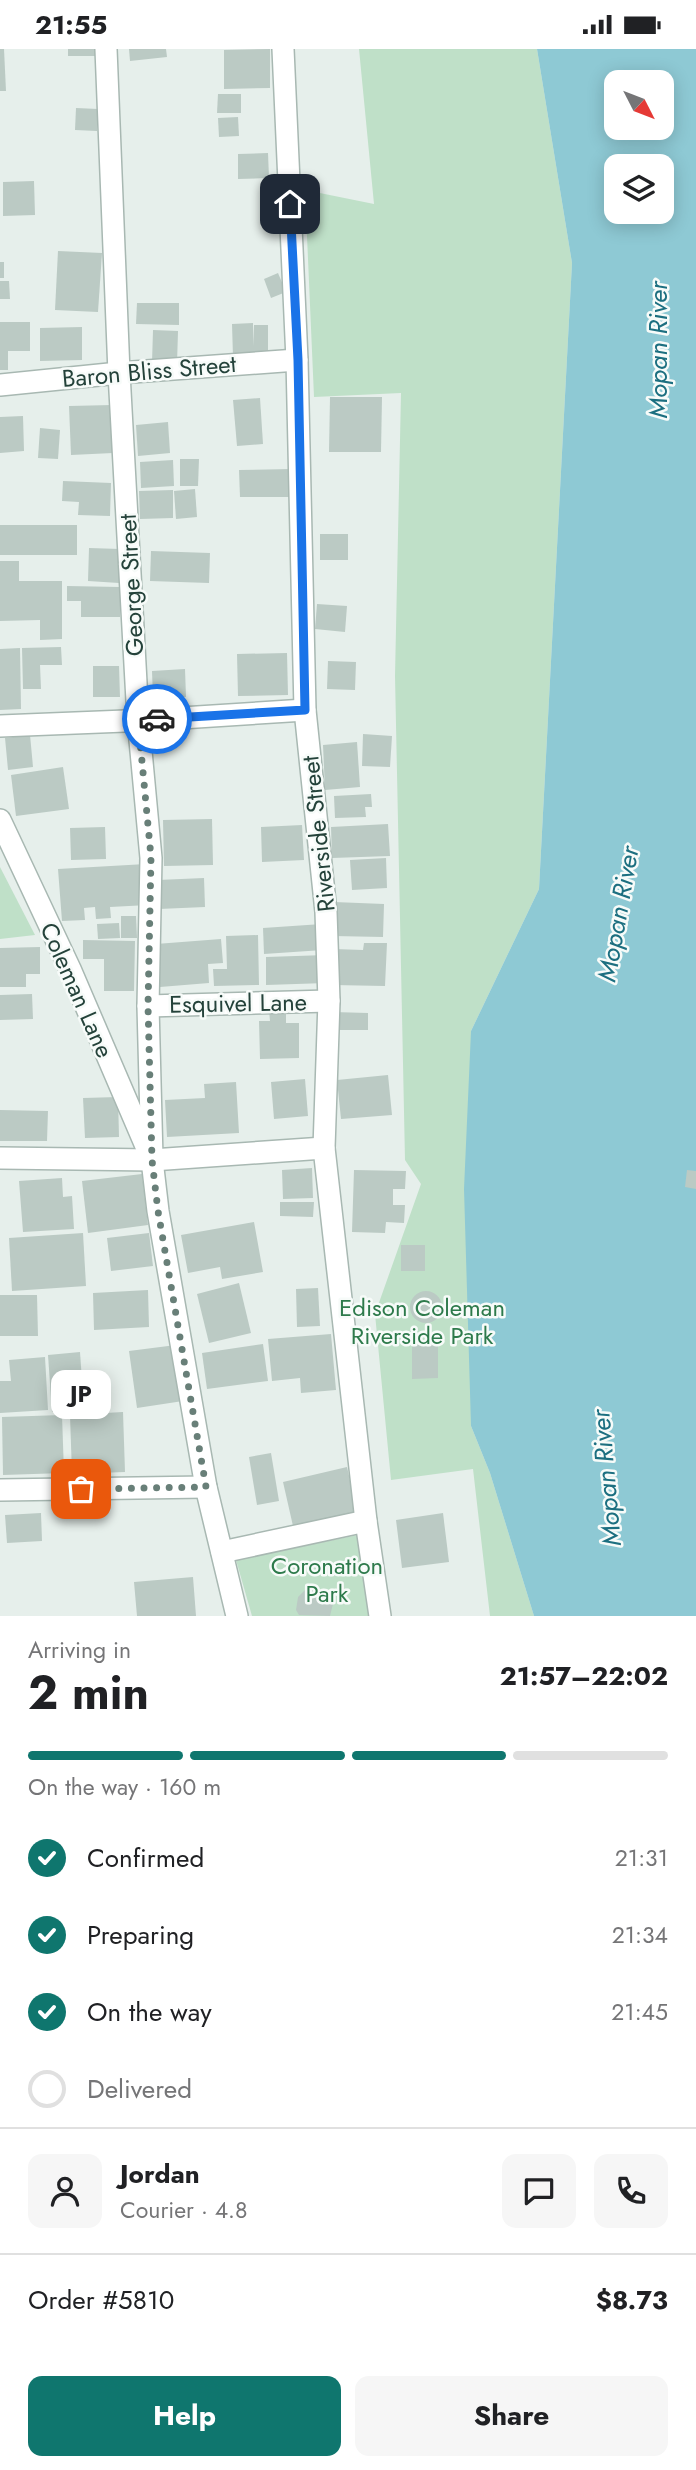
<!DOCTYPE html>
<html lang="en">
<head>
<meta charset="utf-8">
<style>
  :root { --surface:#fff; --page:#f6f6f6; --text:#202124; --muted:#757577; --line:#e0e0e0; --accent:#0f766e }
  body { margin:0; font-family:Jost,sans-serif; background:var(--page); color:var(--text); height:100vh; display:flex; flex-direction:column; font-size:26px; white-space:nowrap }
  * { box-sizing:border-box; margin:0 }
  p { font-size:23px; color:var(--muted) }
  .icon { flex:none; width:38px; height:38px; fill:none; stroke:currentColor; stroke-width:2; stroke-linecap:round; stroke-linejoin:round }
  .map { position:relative; height:1567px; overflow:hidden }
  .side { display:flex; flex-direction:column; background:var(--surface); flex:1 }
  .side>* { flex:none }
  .needle { width:46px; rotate:132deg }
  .tools { position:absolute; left:604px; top:21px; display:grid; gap:14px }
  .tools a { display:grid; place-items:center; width:70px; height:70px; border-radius:14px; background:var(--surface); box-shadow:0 4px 18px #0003; font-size:35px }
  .pin { position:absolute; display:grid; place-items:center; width:60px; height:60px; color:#fff; margin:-30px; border-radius:14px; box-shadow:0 4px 10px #0006 }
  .courier { position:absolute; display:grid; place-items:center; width:70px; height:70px; margin:-35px; border:5px solid #1a73e8; border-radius:50%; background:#fff; color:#222; box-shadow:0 2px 9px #0007 }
  .bubble { position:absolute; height:49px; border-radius:14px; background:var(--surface); box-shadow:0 4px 18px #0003; font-size:23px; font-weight:700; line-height:49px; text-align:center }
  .summary em { font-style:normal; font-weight:700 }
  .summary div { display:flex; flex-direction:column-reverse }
  .summary { display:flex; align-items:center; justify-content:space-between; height:119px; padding:0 28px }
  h1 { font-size:46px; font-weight:700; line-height:52px }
  .bar { display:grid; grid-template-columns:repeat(4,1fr); gap:10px 7px; align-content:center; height:84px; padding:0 28px }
  .bar i { height:9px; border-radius:5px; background:var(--line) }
  .bar .selected { background:var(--accent) }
  .bar p { grid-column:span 4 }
  .line { display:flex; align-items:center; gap:18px; padding:0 28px; border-top:2px solid var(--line) }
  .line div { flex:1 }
  .round { display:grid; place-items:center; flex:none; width:74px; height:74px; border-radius:14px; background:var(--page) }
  ol { padding:0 28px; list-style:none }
  li { display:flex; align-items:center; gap:21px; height:77px }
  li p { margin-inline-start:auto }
  li .icon { padding:7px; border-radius:50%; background:var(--accent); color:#fff; stroke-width:4 }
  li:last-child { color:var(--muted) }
  li i { width:38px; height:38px; border:4px solid var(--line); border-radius:50% }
  .button { display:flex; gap:14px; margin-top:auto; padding:14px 28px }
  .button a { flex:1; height:80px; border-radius:14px; background:var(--accent); color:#fff; font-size:28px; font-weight:700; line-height:80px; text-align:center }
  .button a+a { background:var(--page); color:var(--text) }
  .status { display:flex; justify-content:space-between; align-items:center; height:49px; padding:0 35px; background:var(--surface); direction:ltr }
  .status svg { height:19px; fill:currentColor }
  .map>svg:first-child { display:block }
  .green { fill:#bfe0c8 }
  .water { fill:#8ec9d4; fill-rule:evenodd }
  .building { fill:#bbcac4 }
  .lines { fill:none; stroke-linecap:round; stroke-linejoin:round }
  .minor-casing { stroke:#a8b8b2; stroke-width:24 }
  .tertiary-casing { stroke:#a8b8b2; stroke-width:24 }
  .minor { stroke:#fff; stroke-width:21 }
  .tertiary { stroke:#fff; stroke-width:21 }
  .done { stroke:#687f78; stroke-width:7; stroke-dasharray:0 12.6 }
  .route { stroke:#1a73e8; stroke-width:9 }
  .labels { text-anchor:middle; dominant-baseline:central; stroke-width:5; stroke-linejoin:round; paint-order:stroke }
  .street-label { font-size:24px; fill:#24423a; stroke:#f7fbf9 }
  .park-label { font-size:24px; fill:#2d7a4b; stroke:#f7fbf9 }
  .water-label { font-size:26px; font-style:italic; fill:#1c6f80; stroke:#f7fbf9 }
</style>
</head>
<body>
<div class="status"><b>21:55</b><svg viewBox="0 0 49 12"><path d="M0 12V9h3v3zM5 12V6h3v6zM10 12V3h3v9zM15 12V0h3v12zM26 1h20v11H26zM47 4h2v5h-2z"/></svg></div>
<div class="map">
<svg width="696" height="1567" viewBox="0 0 696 1567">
  <rect width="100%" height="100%" fill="#e6efeb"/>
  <g class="green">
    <polygon points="359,0 537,0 572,214 539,840 471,982 471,1377 490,1424 534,1567 490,1567 473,1420 391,1431 375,1265 421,1135 405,1111 395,627 401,344 314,348 305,141 374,155"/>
    <polygon points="0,818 35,886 0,890"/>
    <polygon points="358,1486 370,1567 252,1567 236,1511"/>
  </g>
  <path class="water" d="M537,0H696V1567H534L490,1424L471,1377L464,1140L471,982L539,840L572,214ZM616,33H662V79H616ZM616,117H662V163H616Z"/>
  <g class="building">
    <polygon points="0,0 4,0 6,42 0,42"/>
    <rect x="68" y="0" width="27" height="7"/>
    <polygon points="129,0 166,0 167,8 130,12"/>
    <polygon points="270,0 270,39 224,40 224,1"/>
    <polygon points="218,45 241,45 241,64 217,64"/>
    <polygon points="76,59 98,60 97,82 75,81"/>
    <polygon points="238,68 239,87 219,88 218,69"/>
    <polygon points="268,104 269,129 238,130 238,105"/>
    <polygon points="34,132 35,166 3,167 3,133"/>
    <polygon points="58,202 102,204 98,263 55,261"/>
    <rect x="0" y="213" width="4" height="16"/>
    <polygon points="278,224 286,243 271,249 264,230"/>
    <polygon points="0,232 9,232 10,250 0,250"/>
    <polygon points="137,254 179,254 179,276 136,275"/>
    <polygon points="0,273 30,273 30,302 8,302 8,321 0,321"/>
    <polygon points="253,274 253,297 254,276 268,276 268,304 254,303 254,308 233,308 232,275"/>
    <polygon points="82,278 82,311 40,312 40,279"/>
    <polygon points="153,281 178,282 177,315 152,314"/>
    <polygon points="330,348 382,348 381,403 329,403"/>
    <polygon points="260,349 263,395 237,397 233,351"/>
    <polygon points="112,356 113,404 71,406 69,357"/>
    <polygon points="23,367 24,402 0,404 0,368"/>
    <polygon points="168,373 170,404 138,407 136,376"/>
    <polygon points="40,379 60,381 58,410 38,409"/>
    <polygon points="180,410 199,410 198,437 180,437"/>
    <polygon points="173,411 174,437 141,439 140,413"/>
    <polygon points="292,420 292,448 240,448 239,421"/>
    <polygon points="63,432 111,434 110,467 78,466 79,453 62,452"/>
    <polygon points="195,440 197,468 176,470 174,442"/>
    <polygon points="173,441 173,469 140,470 139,442"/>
    <rect x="0" y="476" width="77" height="30"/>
    <rect x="320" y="485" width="28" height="26"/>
    <polygon points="89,499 120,500 119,534 88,532"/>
    <polygon points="151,502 210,504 209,534 150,532"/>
    <polygon points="0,512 19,512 19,532 62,532 62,590 40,591 40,571 0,572"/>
    <polygon points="67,537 120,538 120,568 81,568 81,552 67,552"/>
    <polygon points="317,555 347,557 345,583 315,580"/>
    <polygon points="61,598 62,616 40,616 41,640 23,640 22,599"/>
    <polygon points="20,599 21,660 0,661 0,600"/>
    <polygon points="287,604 288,646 238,647 237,605"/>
    <polygon points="328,612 356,613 355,641 327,640"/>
    <polygon points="93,617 119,617 120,648 93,648"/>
    <polygon points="185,620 186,648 153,649 152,622"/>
    <polygon points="363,685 392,687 390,718 362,717"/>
    <polygon points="30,686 33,718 8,721 5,689"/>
    <polygon points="357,693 360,738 325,741 323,696"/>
    <polygon points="63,718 69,760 16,767 11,726"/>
    <polygon points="371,745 372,758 365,758 366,768 335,769 334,747"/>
    <polygon points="212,770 213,816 164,817 163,771"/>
    <polygon points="388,775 390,807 332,809 331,778"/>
    <polygon points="302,776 304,811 262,813 261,778"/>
    <polygon points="105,778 106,810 71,811 70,779"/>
    <polygon points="386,809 387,839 352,841 350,811"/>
    <polygon points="146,815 148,856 110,858 111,869 96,870 95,858 84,859 85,871 62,872 58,820"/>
    <polygon points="204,829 205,858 159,860 158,831"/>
    <polygon points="334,853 384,855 383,888 333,887"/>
    <polygon points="121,867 136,867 137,889 121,889"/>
    <polygon points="119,874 120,889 98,890 97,875"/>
    <polygon points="322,875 323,901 264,905 263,879"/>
    <polygon points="258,886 259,936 214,937 213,920 227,920 226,887"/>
    <polygon points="221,890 223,914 208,915 209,934 160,938 156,895"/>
    <polygon points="83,891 135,892 134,942 104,942 104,910 83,910"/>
    <polygon points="364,894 387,894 385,937 333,936 334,900 363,901"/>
    <polygon points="40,898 40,925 26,925 26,938 0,938 0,899"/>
    <polygon points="326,906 326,934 266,936 266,908"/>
    <polygon points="32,945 33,970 0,971 0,946"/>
    <polygon points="269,961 286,961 286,974 299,974 299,1009 260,1010 259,972 270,972"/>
    <polygon points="333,963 368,964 368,981 333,981"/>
    <polygon points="388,1026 392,1066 341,1070 337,1031"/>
    <polygon points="305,1030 308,1067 274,1070 271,1033"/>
    <polygon points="236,1033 239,1084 167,1088 165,1051 205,1049 204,1035"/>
    <polygon points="118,1048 119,1088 85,1089 83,1049"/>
    <polygon points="0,1061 48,1062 47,1092 0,1092"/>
    <polygon points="312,1119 313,1149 283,1150 282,1121"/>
    <polygon points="354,1121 406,1122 405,1140 393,1140 393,1156 405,1156 404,1174 386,1173 385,1184 352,1183"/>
    <polygon points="687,1121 696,1122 696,1140 685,1138"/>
    <polygon points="142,1125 148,1176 88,1184 82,1132"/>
    <polygon points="62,1129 63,1148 72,1147 74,1180 23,1183 19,1132"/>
    <polygon points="280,1153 314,1153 313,1168 280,1167"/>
    <polygon points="254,1173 263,1223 222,1230 220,1218 188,1224 181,1186"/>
    <polygon points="83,1184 86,1237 12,1242 9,1189"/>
    <polygon points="149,1184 153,1217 111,1222 107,1189"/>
    <rect x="401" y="1196" width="24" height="26"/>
    <polygon points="239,1234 251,1284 209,1294 197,1245"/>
    <polygon points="318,1239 320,1277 297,1278 296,1240"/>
    <polygon points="148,1241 149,1278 94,1281 93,1244"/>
    <circle cx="426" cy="1258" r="16"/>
    <polygon points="0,1246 37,1246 38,1287 0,1287"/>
    <polygon points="331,1285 336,1341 301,1344 300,1329 272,1332 268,1290"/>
    <polygon points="412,1292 438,1292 438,1329 412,1330"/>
    <polygon points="263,1295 268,1332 207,1340 202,1304"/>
    <polygon points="176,1296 183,1352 137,1359 129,1302"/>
    <polygon points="80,1303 84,1361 52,1363 48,1306"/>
    <polygon points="45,1308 48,1361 0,1364 0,1332 11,1332 9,1311"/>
    <polygon points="123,1363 125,1423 72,1425 70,1366"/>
    <polygon points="62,1366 64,1424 3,1426 2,1368"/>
    <polygon points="271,1404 279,1452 257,1456 249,1408"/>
    <polygon points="347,1418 357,1462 293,1477 283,1433"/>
    <polygon points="41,1464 42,1492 7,1494 5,1466"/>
    <polygon points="443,1464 449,1513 402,1519 396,1471"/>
    <polygon points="193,1528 196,1567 137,1567 134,1533"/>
    <polygon points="312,1538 324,1541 328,1544 333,1555 330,1567 299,1566 296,1561 298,1548 306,1540"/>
  </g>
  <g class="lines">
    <defs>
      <g id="minor">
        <polyline points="106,0 119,324 138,670 151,809 148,957 152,1109"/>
        <polyline points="283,0 297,311 305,661 326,863 329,952 324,1099 366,1472 380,1567"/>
        <polyline points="0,336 119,324 297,311"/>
        <polyline points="0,677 150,671 305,661"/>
        <polyline points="148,957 329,952"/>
        <polyline points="0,1109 152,1111 324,1099"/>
        <polyline points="0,1441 206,1438"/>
        <polyline points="222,1503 366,1472"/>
      </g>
      <polyline id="tertiary" points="0,771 70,920 152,1111 158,1162 206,1438 237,1567"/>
    </defs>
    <use href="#minor" class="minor-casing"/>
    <use href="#tertiary" class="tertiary-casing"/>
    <use href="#minor" class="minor"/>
    <use href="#tertiary" class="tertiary"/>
  </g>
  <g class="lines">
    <polyline class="done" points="81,1440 206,1438 158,1162 152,1111 148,957 151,808 138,670 157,670"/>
    <polyline class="route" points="157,670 305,661 298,311 290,155"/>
  </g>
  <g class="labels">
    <g class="street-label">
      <text transform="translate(149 322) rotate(-5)">Baron Bliss Street</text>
      <text transform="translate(131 536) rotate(-93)">George Street</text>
      <text transform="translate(318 785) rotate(-96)">Riverside Street</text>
      <text transform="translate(77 941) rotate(66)">Coleman Lane</text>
      <text transform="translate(238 954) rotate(-1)">Esquivel Lane</text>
    </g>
    <g class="park-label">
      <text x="422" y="1258">Edison Coleman<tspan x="422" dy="28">Riverside Park</tspan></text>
      <text x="327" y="1516">Coronation<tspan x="327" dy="28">Park</tspan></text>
    </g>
    <g class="water-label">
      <text transform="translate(658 301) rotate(-90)">Mopan River</text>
      <text transform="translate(618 865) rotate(-80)">Mopan River</text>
      <text transform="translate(606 1429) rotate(-95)">Mopan River</text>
    </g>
  </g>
</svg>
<div class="tools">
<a><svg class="needle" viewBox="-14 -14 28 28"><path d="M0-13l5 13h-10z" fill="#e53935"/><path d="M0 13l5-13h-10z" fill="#757577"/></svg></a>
<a><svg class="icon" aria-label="layers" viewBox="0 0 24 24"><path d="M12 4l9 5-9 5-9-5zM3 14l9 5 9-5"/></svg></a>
</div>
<div class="pin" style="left:81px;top:1440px;background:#ea580c"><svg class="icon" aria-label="bag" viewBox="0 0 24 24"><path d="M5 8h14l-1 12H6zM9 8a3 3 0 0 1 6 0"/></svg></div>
<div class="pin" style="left:290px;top:155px;background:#1f2937"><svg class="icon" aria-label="home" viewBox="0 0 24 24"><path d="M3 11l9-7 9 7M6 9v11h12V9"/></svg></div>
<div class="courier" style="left:157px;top:670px"><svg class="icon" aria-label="car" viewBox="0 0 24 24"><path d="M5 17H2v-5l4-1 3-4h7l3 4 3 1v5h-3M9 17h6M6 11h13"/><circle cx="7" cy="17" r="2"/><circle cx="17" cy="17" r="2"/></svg></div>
<div class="bubble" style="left:51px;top:1321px;width:60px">JP</div>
</div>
<section class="side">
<div class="summary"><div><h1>2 min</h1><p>Arriving in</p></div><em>21:57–22:02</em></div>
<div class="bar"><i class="selected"></i><i class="selected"></i><i class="selected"></i><i></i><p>On the way · 160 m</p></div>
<ol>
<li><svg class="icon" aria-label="check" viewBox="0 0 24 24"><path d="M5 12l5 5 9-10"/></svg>Confirmed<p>21:31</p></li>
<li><svg class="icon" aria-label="check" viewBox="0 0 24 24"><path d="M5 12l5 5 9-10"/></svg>Preparing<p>21:34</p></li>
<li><svg class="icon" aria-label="check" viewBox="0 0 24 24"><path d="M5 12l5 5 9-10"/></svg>On the way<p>21:45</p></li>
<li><i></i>Delivered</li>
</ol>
<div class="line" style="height:126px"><a class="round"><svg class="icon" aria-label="person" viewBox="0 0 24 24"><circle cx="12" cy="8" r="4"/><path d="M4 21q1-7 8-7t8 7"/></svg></a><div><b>Jordan</b><p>Courier · 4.8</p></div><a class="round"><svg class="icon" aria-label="chat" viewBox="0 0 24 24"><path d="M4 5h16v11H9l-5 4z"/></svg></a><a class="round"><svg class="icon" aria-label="phone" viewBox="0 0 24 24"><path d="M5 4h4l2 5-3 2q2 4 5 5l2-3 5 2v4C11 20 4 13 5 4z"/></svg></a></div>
<div class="line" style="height:91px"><div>Order #5810</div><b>$8.73</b></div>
<div class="button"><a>Help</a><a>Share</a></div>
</section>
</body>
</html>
